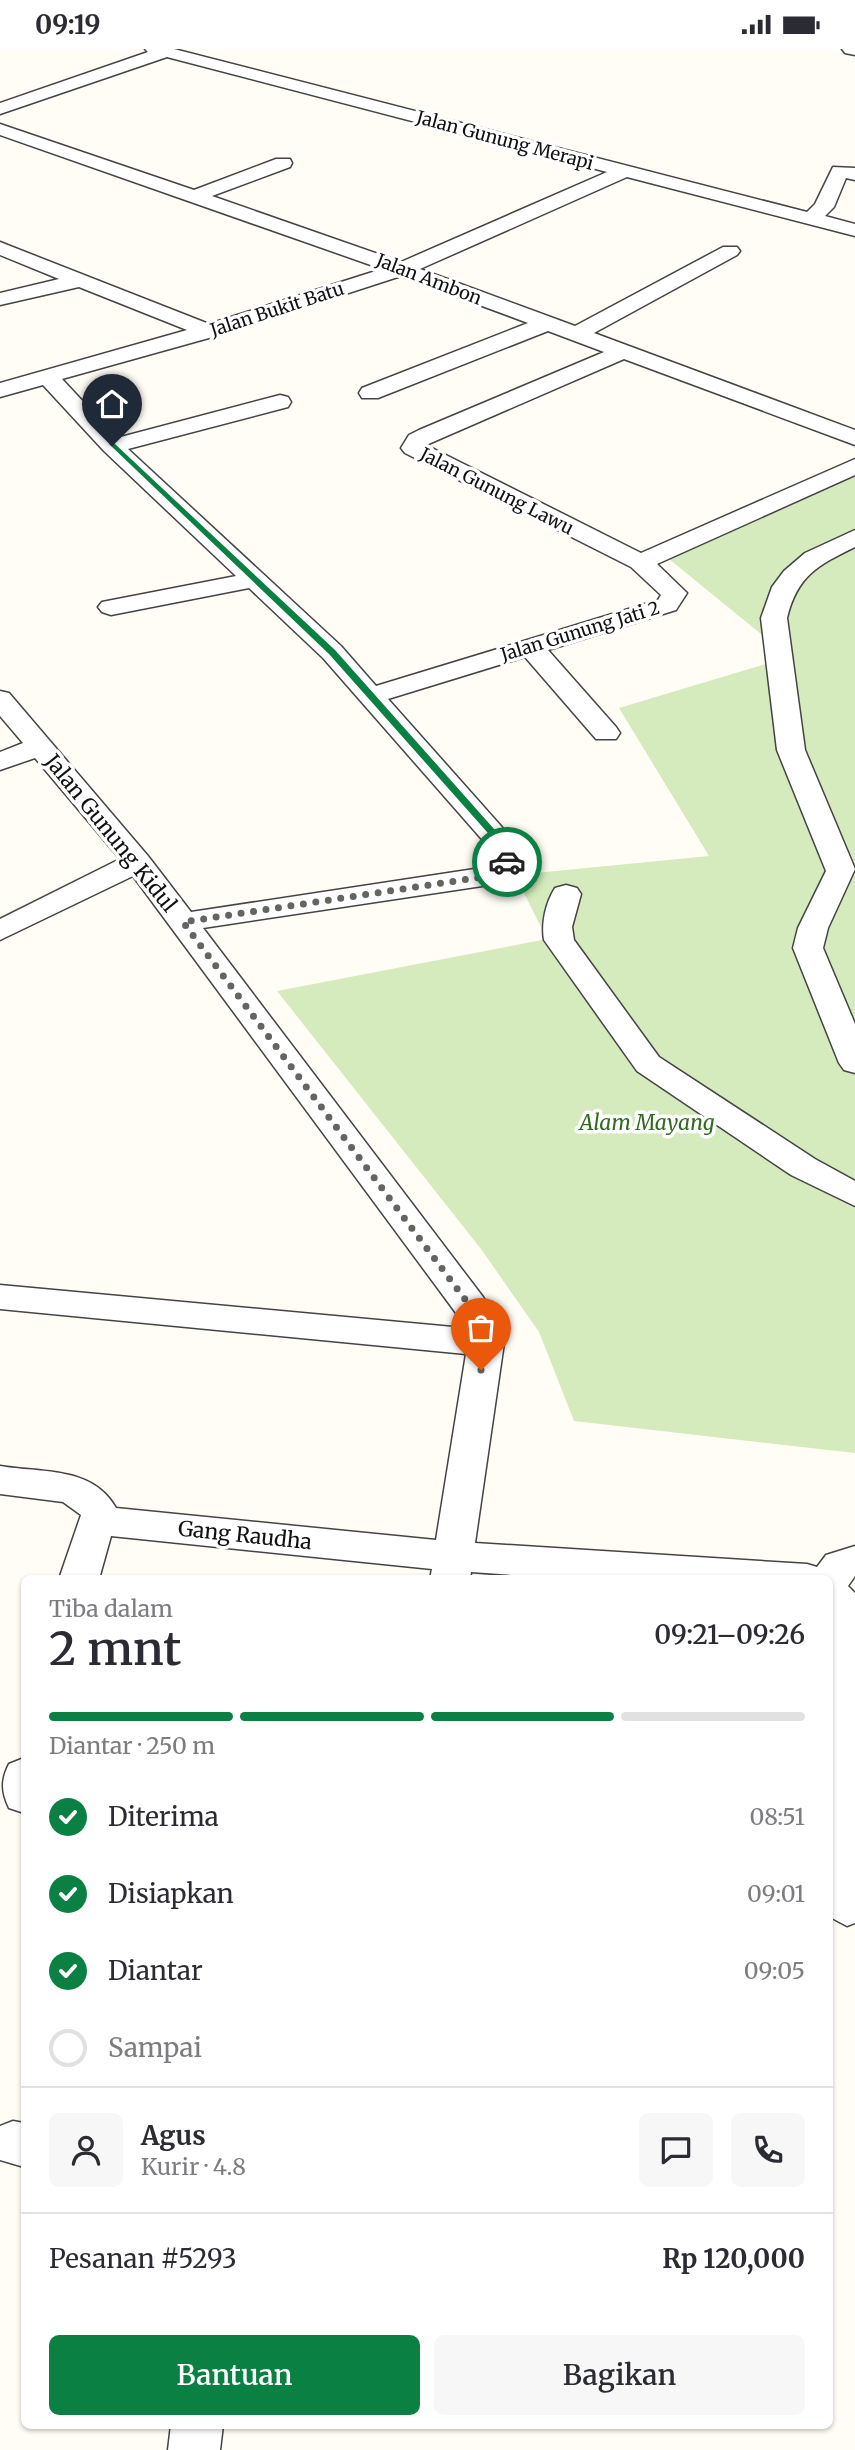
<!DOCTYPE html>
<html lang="id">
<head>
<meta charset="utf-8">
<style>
  :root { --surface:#fff; --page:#f7f7f7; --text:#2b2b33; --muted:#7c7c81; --line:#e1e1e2; --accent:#0b8043 }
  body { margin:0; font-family:Merriweather,serif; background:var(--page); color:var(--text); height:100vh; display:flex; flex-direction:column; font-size:26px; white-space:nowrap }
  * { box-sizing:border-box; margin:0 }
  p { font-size:23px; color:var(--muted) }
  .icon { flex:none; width:38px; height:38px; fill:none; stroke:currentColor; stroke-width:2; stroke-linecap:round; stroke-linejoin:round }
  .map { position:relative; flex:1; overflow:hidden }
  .details { position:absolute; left:21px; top:1526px; width:812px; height:854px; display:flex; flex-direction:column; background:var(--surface); border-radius:10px; box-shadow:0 2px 5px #0004 }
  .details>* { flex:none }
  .pin { position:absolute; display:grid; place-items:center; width:60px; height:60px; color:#fff; margin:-72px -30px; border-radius:50% 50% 50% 0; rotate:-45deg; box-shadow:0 0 7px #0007 }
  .pin .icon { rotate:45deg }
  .courier { position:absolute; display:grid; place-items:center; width:70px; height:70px; margin:-35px; border:5px solid #0b8043; border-radius:50%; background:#fff; color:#222; box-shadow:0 2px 9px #0007 }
  .head em { font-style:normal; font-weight:600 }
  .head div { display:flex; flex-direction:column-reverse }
  .head { display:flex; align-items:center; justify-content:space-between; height:119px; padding:0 28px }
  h1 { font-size:46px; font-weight:600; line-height:52px }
  .bar { display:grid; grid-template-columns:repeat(4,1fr); gap:10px 7px; align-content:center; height:84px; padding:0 28px }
  .bar i { height:9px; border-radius:5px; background:var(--line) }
  .bar .selected { background:var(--accent) }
  .bar p { grid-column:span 4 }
  .line { display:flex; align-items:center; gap:18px; padding:0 28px; border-top:2px solid var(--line) }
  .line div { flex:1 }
  .round { display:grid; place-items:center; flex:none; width:74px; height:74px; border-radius:10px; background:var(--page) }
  ol { padding:0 28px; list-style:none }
  li { display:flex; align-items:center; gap:21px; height:77px }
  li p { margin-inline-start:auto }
  li .icon { padding:7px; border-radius:50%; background:var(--accent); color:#fff; stroke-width:4 }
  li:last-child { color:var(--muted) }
  li i { width:38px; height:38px; border:4px solid var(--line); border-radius:50% }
  .cta { display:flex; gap:14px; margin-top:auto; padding:14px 28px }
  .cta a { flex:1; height:80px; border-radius:10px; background:var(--accent); color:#fff; font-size:28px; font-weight:600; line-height:80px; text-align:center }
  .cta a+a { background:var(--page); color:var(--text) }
  .status { display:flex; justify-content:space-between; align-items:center; height:49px; padding:0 35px; background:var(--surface); direction:ltr }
  .status svg { height:19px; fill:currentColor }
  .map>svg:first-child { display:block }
  .green { fill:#d5ebbd }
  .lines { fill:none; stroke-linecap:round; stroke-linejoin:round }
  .minor-casing { stroke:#444; stroke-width:3 }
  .minor { fill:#fff; fill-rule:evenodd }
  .route { fill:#0b8043 }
  .done { stroke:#646461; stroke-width:7; stroke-dasharray:0 12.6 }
  .labels { text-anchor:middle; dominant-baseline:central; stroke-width:7; stroke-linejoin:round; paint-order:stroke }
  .far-street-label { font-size:18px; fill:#111; stroke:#fff }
  .street-label { font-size:21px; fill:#111; stroke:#fff }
  .park-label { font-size:21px; font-style:italic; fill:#2f6b1f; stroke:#fff }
</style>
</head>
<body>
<div class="status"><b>09:19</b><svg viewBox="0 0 49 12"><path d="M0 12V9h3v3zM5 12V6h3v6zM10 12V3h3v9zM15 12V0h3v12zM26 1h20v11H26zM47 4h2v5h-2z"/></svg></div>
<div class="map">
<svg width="855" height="2401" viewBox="0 0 855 2401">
  <rect width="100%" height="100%" fill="#fffdf5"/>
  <polygon class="green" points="855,428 855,1404 574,1372 539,1283 481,1200 277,942 547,890 515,826 709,807 619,659 789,608 669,510"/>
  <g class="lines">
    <defs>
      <g id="minor">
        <path d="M145,0H174L807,163L815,155L833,118L855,119V131L846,129L834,158L825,167L855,175V187L627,128L420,220L575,277L723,198H737L740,202L737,206L594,284L855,381V396L624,310L426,396L641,504L855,410V426L657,515L687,544L676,561L548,601L616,678L620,684L616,690H596L525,608L388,650L517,795L524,811L512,826L489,836L203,879L483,1248L499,1276L504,1294L475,1494L807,1515L817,1518L826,1506L855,1497V1527L848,1537L855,1544V1874L847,1877L830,1868V1530H566L471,1523L470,1530H430L432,1520L111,1487L99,1530H59L81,1466L63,1453L0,1445V1417C41,1424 93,1417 116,1459L436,1491L466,1305L0,1260V1236L464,1279L456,1264L133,827L0,891V870L120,810L35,709L0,721V703L23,694L0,667V642L9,644L148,807L191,863L481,819L494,810L493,803L323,609L249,539L111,566L102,563L98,558L102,553L236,527L104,402L43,336L0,348V334L187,281L79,238L0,256V244L59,230L0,206V193L209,275L382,220L0,86V75L194,141L276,110H290L292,114L290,118L212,147L401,213L607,123L167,8L0,65V54L148,3ZM401,227L528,274L362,339L359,344L362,349H378L548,282L604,303L419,381L409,386L401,399L405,404L631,518L661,546L658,551L376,637L341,597L128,400L288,358L291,353L288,348L280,346L117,389L62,330L216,287Z"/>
        <polygon points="842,0 855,0 855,6 845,4"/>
        <path d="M855,481V498C818,516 797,527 787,569L805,701L855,820L828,879L823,899L855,975V1024L844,1021L839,1014L793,899L798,879L826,822L777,701L761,569L772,538L784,522L805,504Z"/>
        <path d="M566,836L577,839L581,845L572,878L574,891L659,1008L815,1110L855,1132V1157L791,1126L637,1022L544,891C541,874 546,853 555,839Z"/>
        <path d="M24,1709V1764L9,1759C1,1742 1,1731 9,1715Z"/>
        <polygon points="13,2072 24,2074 24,2118 0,2111 0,2077"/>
        <polygon points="171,2376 223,2376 220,2401 168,2401"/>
      </g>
    </defs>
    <use href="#minor" class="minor-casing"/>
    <use href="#minor" class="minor"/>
  </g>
  <polygon class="route" points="109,395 115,395 335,601 511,799 510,815 504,815 503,801 329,605"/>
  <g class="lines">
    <path class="done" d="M481,1321C486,1295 483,1280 470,1257L183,873L489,827L507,813"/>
  </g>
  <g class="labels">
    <g class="far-street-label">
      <text transform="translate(505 91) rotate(15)">Jalan Gunung Merapi</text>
      <text transform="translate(429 230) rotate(21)">Jalan Ambon</text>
      <text transform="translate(277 260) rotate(-18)">Jalan Bukit Batu</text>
      <text transform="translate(497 442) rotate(27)">Jalan Gunung Lawu</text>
      <text transform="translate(580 582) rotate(-17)">Jalan Gunung Jati 2</text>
    </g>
    <g class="street-label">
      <text transform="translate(111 784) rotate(51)">Jalan Gunung Kidul</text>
      <text transform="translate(245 1486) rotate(6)">Gang Raudha</text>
    </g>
    <g class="park-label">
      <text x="647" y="1073">Alam Mayang</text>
    </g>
  </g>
</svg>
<div class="pin" style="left:481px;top:1321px;background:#ea580c"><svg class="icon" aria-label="bag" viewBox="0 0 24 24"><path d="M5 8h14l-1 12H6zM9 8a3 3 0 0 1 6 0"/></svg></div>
<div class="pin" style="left:112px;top:397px;background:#1f2937"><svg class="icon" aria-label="home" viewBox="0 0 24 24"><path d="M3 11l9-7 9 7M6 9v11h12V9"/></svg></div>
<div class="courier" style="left:507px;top:813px"><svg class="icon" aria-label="car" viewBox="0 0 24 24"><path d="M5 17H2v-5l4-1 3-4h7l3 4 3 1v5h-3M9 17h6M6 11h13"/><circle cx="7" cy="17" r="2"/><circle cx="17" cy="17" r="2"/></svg></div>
<section class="details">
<div class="head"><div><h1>2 mnt</h1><p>Tiba dalam</p></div><em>09:21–09:26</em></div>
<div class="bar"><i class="selected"></i><i class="selected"></i><i class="selected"></i><i></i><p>Diantar · 250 m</p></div>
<ol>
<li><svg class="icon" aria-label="check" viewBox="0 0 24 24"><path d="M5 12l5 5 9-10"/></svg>Diterima<p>08:51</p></li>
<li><svg class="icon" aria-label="check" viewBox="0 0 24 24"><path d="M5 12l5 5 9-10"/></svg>Disiapkan<p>09:01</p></li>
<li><svg class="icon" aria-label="check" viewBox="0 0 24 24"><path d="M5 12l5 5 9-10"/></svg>Diantar<p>09:05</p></li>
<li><i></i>Sampai</li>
</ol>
<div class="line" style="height:126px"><a class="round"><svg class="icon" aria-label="person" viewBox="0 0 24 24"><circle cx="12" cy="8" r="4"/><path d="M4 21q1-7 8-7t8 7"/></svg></a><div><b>Agus</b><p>Kurir · 4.8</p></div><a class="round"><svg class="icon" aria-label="chat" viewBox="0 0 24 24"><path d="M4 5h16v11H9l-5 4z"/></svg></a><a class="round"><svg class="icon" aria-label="phone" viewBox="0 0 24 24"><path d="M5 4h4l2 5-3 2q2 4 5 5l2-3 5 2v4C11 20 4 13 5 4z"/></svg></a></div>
<div class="line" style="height:91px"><div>Pesanan #5293</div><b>Rp 120,000</b></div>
<div class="cta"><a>Bantuan</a><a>Bagikan</a></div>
</section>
</div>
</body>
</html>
